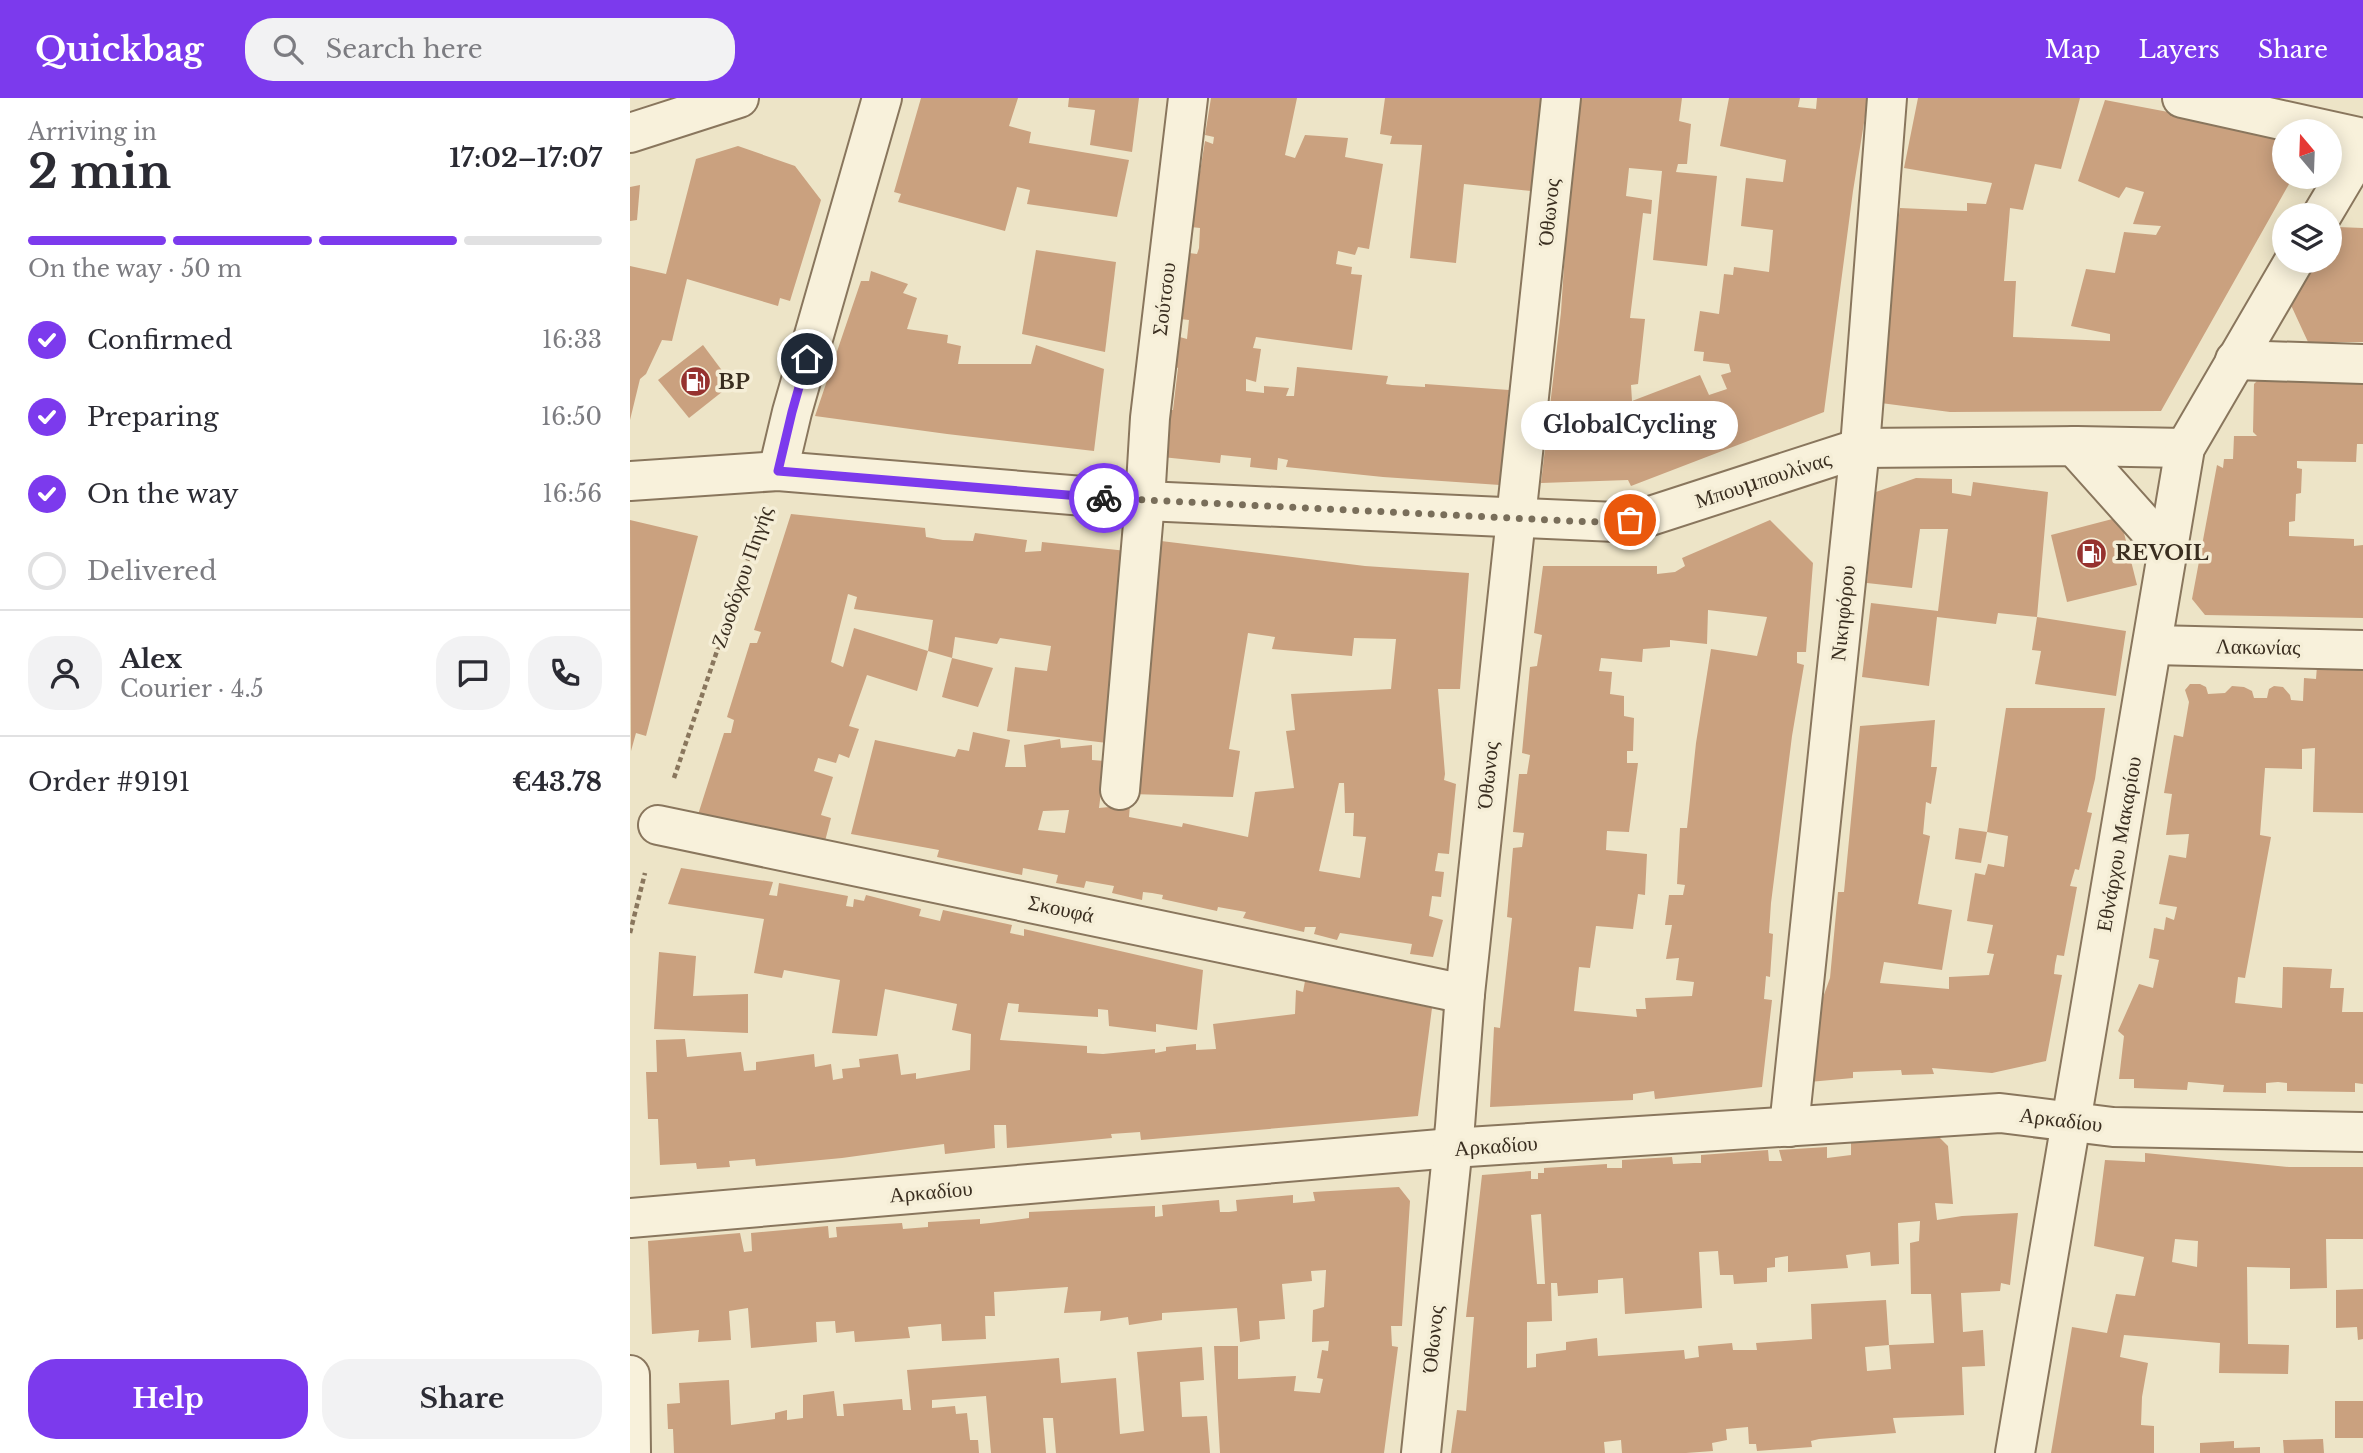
<!DOCTYPE html>
<html lang="en">
<head>
<meta charset="utf-8">
<style>
  :root { --surface:#fff; --page:#f2f2f3; --text:#2b2b33; --muted:#7c7c81; --line:#e1e1e2; --accent:#7c3aed }
  body { margin:0; font-family:"Libre Baskerville",serif; background:var(--page); color:var(--text); height:100vh; display:flex; flex-direction:column; font-size:26px; white-space:nowrap }
  * { box-sizing:border-box; margin:0 }
  p { font-size:23px; color:var(--muted) }
  .icon { flex:none; width:38px; height:38px; fill:none; stroke:currentColor; stroke-width:2; stroke-linecap:round; stroke-linejoin:round }
  .map { position:relative; flex:1; overflow:hidden }
  .panel { display:flex; flex-direction:column; background:var(--surface); width:630px }
  .panel>* { flex:none }
  .needle { width:46px; rotate:341deg }
  .tools { position:absolute; left:1642px; top:21px; display:grid; gap:14px }
  .tools a { display:grid; place-items:center; width:70px; height:70px; border-radius:50%; background:var(--surface); box-shadow:0 4px 18px #0003; font-size:35px }
  .pin { position:absolute; display:grid; place-items:center; width:60px; height:60px; color:#fff; margin:-30px; border:4px solid #fff; border-radius:50%; box-shadow:0 2px 7px #0007 }
  .courier { position:absolute; display:grid; place-items:center; width:70px; height:70px; margin:-35px; border:5px solid #7c3aed; border-radius:50%; background:#fff; color:#222; box-shadow:0 2px 9px #0007 }
  .bubble { position:absolute; height:49px; border-radius:24px; background:var(--surface); box-shadow:0 4px 18px #0003; font-size:23px; font-weight:800; line-height:49px; text-align:center }
  .summary em { font-style:normal; font-weight:800 }
  .summary div { display:flex; flex-direction:column-reverse }
  .summary { display:flex; align-items:center; justify-content:space-between; height:119px; padding:0 28px }
  h1 { font-size:46px; font-weight:800; line-height:52px }
  .bar { display:grid; grid-template-columns:repeat(4,1fr); gap:10px 7px; align-content:center; height:84px; padding:0 28px }
  .bar i { height:9px; border-radius:5px; background:var(--line) }
  .bar .selected { background:var(--accent) }
  .bar p { grid-column:span 4 }
  .line { display:flex; align-items:center; gap:18px; padding:0 28px; border-top:2px solid var(--line) }
  .line div { flex:1 }
  .round { display:grid; place-items:center; flex:none; width:74px; height:74px; border-radius:28px; background:var(--page) }
  ol { padding:0 28px; list-style:none }
  li { display:flex; align-items:center; gap:21px; height:77px }
  li p { margin-inline-start:auto }
  li .icon { padding:7px; border-radius:50%; background:var(--accent); color:#fff; stroke-width:4 }
  li:last-child { color:var(--muted) }
  li i { width:38px; height:38px; border:4px solid var(--line); border-radius:50% }
  .action { display:flex; gap:14px; margin-top:auto; padding:14px 28px }
  .action a { flex:1; height:80px; border-radius:28px; background:var(--accent); color:#fff; font-size:28px; font-weight:800; line-height:80px; text-align:center }
  .action a+a { background:var(--page); color:var(--text) }
  header { display:flex; align-items:center; gap:42px; box-sizing:border-box; height:98px; padding:0 35px; background:var(--accent); color:#fff }
  header strong { font-size:33px }
  nav { display:flex; gap:38px; margin-inline-start:auto; font-size:24px }
  .search { width:490px; height:63px; background:var(--page); display:flex; align-items:center; gap:18px; box-sizing:border-box; padding:0 24px; border-radius:28px; color:var(--muted); font-size:26px }
  main { display:flex; flex:1; min-height:0 }
  .map>svg:first-child { display:block }
  .building { fill:#caa17f; fill-rule:evenodd }
  .lines { fill:none; stroke-linecap:round; stroke-linejoin:round }
  .minor-casing { stroke:#89765d; stroke-width:42 }
  .path { stroke:#89765d; stroke-width:4.5; stroke-dasharray:5 3.5; stroke-linecap:butt }
  .minor { stroke:#f8f1db; stroke-width:38 }
  .done { stroke:#796e5a; stroke-width:7; stroke-dasharray:0 12.6 }
  .route { stroke:#7c3aed; stroke-width:9 }
  .labels { text-anchor:middle; dominant-baseline:central; stroke-width:7; stroke-linejoin:round; paint-order:stroke }
  .street-label { font-size:21px; fill:#3a2e20; stroke:#f5eed7 }
  .poi-label { font-size:21px; font-weight:bold; fill:#3a2e20; stroke:#f5eed7; text-anchor:start }
</style>
</head>
<body>
<header>
<strong>Quickbag</strong>
<div class="search"><svg class="icon" aria-label="search" viewBox="0 0 24 24"><circle cx="10" cy="10" r="6"/><path d="M15 15l6 6"/></svg>Search here</div>
<nav><a>Map</a><a>Layers</a><a>Share</a></nav>
</header>
<main>
<section class="panel">
<div class="summary"><div><h1>2 min</h1><p>Arriving in</p></div><em>17:02–17:07</em></div>
<div class="bar"><i class="selected"></i><i class="selected"></i><i class="selected"></i><i></i><p>On the way · 50 m</p></div>
<ol>
<li><svg class="icon" aria-label="check" viewBox="0 0 24 24"><path d="M5 12l5 5 9-10"/></svg>Confirmed<p>16:33</p></li>
<li><svg class="icon" aria-label="check" viewBox="0 0 24 24"><path d="M5 12l5 5 9-10"/></svg>Preparing<p>16:50</p></li>
<li><svg class="icon" aria-label="check" viewBox="0 0 24 24"><path d="M5 12l5 5 9-10"/></svg>On the way<p>16:56</p></li>
<li><i></i>Delivered</li>
</ol>
<div class="line" style="height:126px"><a class="round"><svg class="icon" aria-label="person" viewBox="0 0 24 24"><circle cx="12" cy="8" r="4"/><path d="M4 21q1-7 8-7t8 7"/></svg></a><div><b>Alex</b><p>Courier · 4.5</p></div><a class="round"><svg class="icon" aria-label="chat" viewBox="0 0 24 24"><path d="M4 5h16v11H9l-5 4z"/></svg></a><a class="round"><svg class="icon" aria-label="phone" viewBox="0 0 24 24"><path d="M5 4h4l2 5-3 2q2 4 5 5l2-3 5 2v4C11 20 4 13 5 4z"/></svg></a></div>
<div class="line" style="height:91px"><div>Order #9191</div><b>€43.78</b></div>
<div class="action"><a>Help</a><a>Share</a></div>
</section>
<div class="map">
<svg width="1733" height="1355" viewBox="0 0 1733 1355">
  <rect width="100%" height="100%" fill="#ede4c7"/>
  <g class="building">
    <polygon points="291,0 388,0 379,28 401,34 399,45 499,62 487,119 397,106 400,92 387,89 375,133 268,104 271,96 264,94"/>
    <polygon points="439,0 509,0 502,54 460,47 465,12 438,9"/>
    <polygon points="581,0 667,0 655,57 665,60 675,37 718,40 715,59 753,66 739,151 728,149 725,157 708,153 706,166 722,169 721,176 732,177 722,252 626,239 623,250 631,251 626,284 616,281 616,293 634,295 634,288 659,290 656,298 664,298 667,269 758,278 756,286 762,287 795,289 795,286 879,292 870,387 753,379 656,369 658,362 648,360 647,372 620,369 621,360 591,357 590,365 532,359 538,312 543,312 548,270 543,268 546,238 557,241 559,222 550,221 559,155 567,156 569,150 570,130 561,129 575,43 583,46 584,39 575,37"/>
    <polygon points="755,0 913,0 901,93 834,86 826,165 780,160 792,47 760,46 762,38 750,36"/>
    <polygon points="945,0 1052,0 1049,23 1061,26 1057,66 1048,66 1046,74 1087,78 1077,168 1023,162 1032,73 999,70 996,98 1022,102 1021,116 1013,115 1000,220 1015,221 1008,286 1001,287 1002,303 1070,277 1079,297 1097,291 1091,277 1101,274 1099,266 1073,263 1074,254 1064,253 1070,213 1089,216 1094,176 1103,177 1104,169 1139,174 1143,132 1111,128 1116,80 1153,84 1156,62 1090,48 1099,0 1170,0 1168,9 1186,11 1187,0 1238,0 1223,93 1194,314 1001,388 998,382 911,385 931,214"/>
    <polygon points="1288,0 1450,0 1431,71 1405,66 1393,112 1380,110 1374,183 1386,183 1383,239 1480,243 1480,236 1441,228 1456,171 1485,175 1494,134 1526,137 1531,128 1503,126 1514,94 1496,89 1489,100 1448,83 1475,2 1654,36 1654,79 1663,79 1531,313 1320,314 1243,304 1270,110 1337,113 1337,105 1356,106 1362,85 1274,70"/>
    <polygon points="108,48 165,68 191,102 160,203 150,200 148,208 57,181 42,243 32,242 16,276 10,281 0,322 0,168 36,176 66,61"/>
    <polygon points="10,87 7,122 0,123 0,89"/>
    <polygon points="1707,129 1733,130 1733,244 1678,244 1660,205 1686,163 1699,163 1699,141"/>
    <polygon points="406,152 486,164 475,254 392,236"/>
    <polygon points="241,173 278,186 273,195 287,200 277,231 318,237 317,245 331,248 328,266 401,266 406,247 474,271 464,353 317,336 185,318 231,183 239,183"/>
    <polygon points="73,247 102,286 59,320 28,282"/>
    <polygon points="1628,282 1733,282 1733,346 1727,346 1726,364 1667,363 1667,370 1672,371 1671,395 1666,396 1665,423 1659,424 1659,438 1724,441 1724,448 1733,447 1733,520 1575,517 1562,501 1587,367 1593,370 1594,361 1603,361 1604,338 1627,338 1623,334 1624,286"/>
    <polygon points="1286,380 1322,381 1322,395 1341,398 1343,384 1418,394 1407,519 1368,515 1366,526 1307,519 1299,588 1232,579 1241,505 1308,513 1318,431 1290,431 1282,490 1237,485 1243,395"/>
    <polygon points="161,416 295,430 296,439 313,442 343,443 345,435 397,442 395,454 411,453 412,444 497,453 477,645 377,633 385,569 417,573 421,548 370,540 367,546 325,539 322,560 298,553 303,522 224,511 227,499 218,496 201,564 213,569 224,530 298,553 287,593 237,577 219,628 229,631 219,660 209,656 206,665 188,660 184,673 203,679 191,717 201,720 194,747 66,723 94,635 101,635 104,622 97,619 120,545 127,545 131,534 124,532"/>
    <polygon points="1490,419 1507,487 1437,504 1421,437"/>
    <polygon points="0,422 68,438 16,638 6,635 1,653"/>
    <path d="M1140,422L1183,465L1176,554H1167V565L1174,567L1162,638L1141,805L1139,835L1143,836L1140,879L1136,878L1134,901L1142,902L1132,989L1025,1001L1024,993L1003,996V1002L860,1009L864,929L870,930L882,820L877,819L883,750L892,749L894,735L883,734L889,676H897L900,657L892,655L900,569L907,568L912,537L904,535L913,468H1027V476L1045,474L1055,468L1052,460ZM1078,512L1137,519L1127,558L1081,551L1066,645L1057,730H1050L1047,786L1055,787L1053,797H1039L1035,827H1042L1036,861L1049,860L1046,882L1064,884L1062,898L1015,900L1016,911H1006L1007,919L944,913L949,869L960,870L966,828L1003,831L1008,796L1015,797L1017,756L976,752L977,733L999,734L1008,665H997V653H1003L1004,620L994,618V598L980,596L982,574L969,573L971,560L1012,564L1013,551L1040,549V542L1077,546Z"/>
    <path d="M531,443L735,468L839,475L830,591H808L815,676L814,682L826,686L819,756L808,755L805,773L814,774L811,799L802,798L799,818L813,822L803,859L780,856L782,846L710,835L707,842L684,836L686,829H675L674,834L613,820L616,814L588,809L587,813L532,801L533,797L522,795L513,794L512,802L482,795L484,788L456,783L454,790L426,785L428,777L393,770L392,777L307,759L309,752L221,736L245,642L325,659L328,651L339,653L343,634L380,642L375,669H396L394,647L430,641L431,650L462,647V662L475,663L469,710L500,707L499,719L552,729L553,725L618,739L625,694L664,690L656,633L665,632L661,596L761,591L766,541L724,540L722,558L642,551L645,539L618,535L599,651L610,653L603,699L501,696ZM709,685H714L715,715H724L723,738L736,739L730,780L689,773ZM439,712L435,735L408,732L413,713Z"/>
    <polygon points="1407,519 1496,533 1486,598 1405,586 1411,553 1402,552"/>
    <polygon points="322,560 363,570 348,609 312,599"/>
    <polygon points="1687,568 1733,568 1733,715 1683,714 1685,650 1672,651 1672,671 1635,670 1630,737 1641,739 1615,880 1608,879 1605,905 1652,910 1653,869 1702,871 1700,890 1714,890 1712,914 1733,914 1733,986 1725,985 1725,994 1657,993 1657,985 1648,984 1636,985 1636,995 1593,994 1594,987 1558,984 1557,992 1504,990 1504,981 1489,981 1494,938 1488,933 1509,886 1523,890 1529,862 1519,860 1524,830 1534,832 1536,819 1544,822 1547,809 1529,806 1539,757 1556,760 1559,736 1536,737 1542,696 1534,695 1544,637 1553,639 1559,604 1555,592 1560,586 1570,586 1576,589 1578,596 1595,595 1602,588 1614,589 1622,593 1624,600 1637,600 1639,591 1644,588 1653,589 1660,597 1661,602 1673,603 1674,580 1686,581"/>
    <polygon points="1376,610 1475,610 1465,681 1457,714 1462,715 1449,772 1445,771 1440,788 1447,789 1434,858 1427,857 1425,867 1424,876 1432,877 1416,963 1362,975 1302,970 1304,976 1272,977 1271,972 1223,974 1223,980 1179,984 1191,905 1200,880 1208,794 1214,794 1230,628 1305,622 1301,669 1307,669 1301,706 1296,704 1293,736 1300,738 1288,806 1322,812 1312,872 1254,864 1250,885 1319,891 1319,879 1359,877 1364,856 1357,855 1363,827 1337,823 1345,775 1355,777 1358,766 1374,769 1378,738 1357,734"/>
    <polygon points="1329,730 1357,734 1351,765 1325,761"/>
    <polygon points="51,770 143,784 139,797 147,798 149,785 218,798 216,808 223,809 224,801 234,803 236,797 291,811 289,818 310,823 313,812 382,827 380,835 394,838 394,831 573,872 567,932 526,926 526,934 479,928 478,912 468,911 468,919 388,914 389,906 378,905 370,942 457,948 457,955 473,956 525,951 525,955 536,953 536,949 566,946 566,952 586,951 583,926 665,916 666,892 673,894 675,883 802,910 788,1018 511,1042 510,1034 481,1036 482,1040 377,1050 376,1027 364,1027 365,1050 315,1056 314,1046 212,1060 126,1068 125,1061 99,1063 100,1069 67,1071 66,1065 30,1067 28,1021 18,1021 16,974 27,974 26,942 55,941 57,959 111,954 114,973 126,972 126,964 184,956 185,969 201,966 203,982 213,980 212,971 230,969 229,961 268,956 271,977 286,975 286,981 340,972 341,936 322,932 327,906 255,891 247,938 202,935 210,882 154,872 152,880 124,875 134,821 38,806"/>
    <polygon points="29,854 66,858 63,898 118,896 118,935 24,931"/>
    <path d="M1309,1039L1318,1048L1323,1106L1305,1105L1307,1122L1332,1118L1388,1115L1380,1187L1371,1185L1370,1193L1331,1195L1333,1234L1353,1232L1355,1268L1332,1269L1334,1317L1263,1320L1266,1335L1189,1341L1181,1343L1182,1349L1127,1353L1126,1346H1119L1118,1329L1096,1331L1097,1342L1082,1345L1083,1353L1056,1355H992L991,1342L974,1344L975,1355H821L827,1312L836,1313L844,1219H836L852,1077L901,1073V1081H908V1075H914V1070L977,1066V1070H992V1062L1042,1059L1043,1066L1064,1065H1071V1057L1138,1052L1139,1063H1152L1149,1052L1197,1049V1060L1221,1057V1045ZM911,1116L915,1186H907L901,1117ZM1290,1123L1289,1143L1280,1145L1281,1196H1301L1304,1245L1259,1247L1261,1271L1237,1273L1235,1249L1259,1247L1256,1202L1181,1206L1182,1241L1126,1245L1127,1252H1103L1102,1245L1068,1248L1069,1259L1055,1261L1054,1252L968,1258L967,1240L936,1244V1252L906,1256V1269L897,1270V1224L922,1223L921,1185H927L928,1198L968,1195V1182L993,1180L995,1216L1072,1210L1069,1154L1088,1153L1090,1177H1103L1104,1186L1137,1184V1170L1145,1169V1160L1158,1158V1174L1218,1170L1216,1157L1240,1154L1241,1168L1269,1166L1268,1125Z"/>
    <path d="M1515,1055L1659,1069H1733V1141H1696L1697,1190L1660,1191V1170L1617,1169L1618,1246L1659,1247L1658,1276L1589,1275L1590,1245L1494,1237L1490,1259L1518,1265L1512,1299L1511,1327L1524,1328V1355H1421L1442,1229L1477,1235L1486,1196L1505,1198L1514,1159L1464,1148L1475,1062L1515,1064ZM1545,1141L1568,1143L1567,1169L1542,1164Z"/>
    <polygon points="769,1089 780,1103 772,1228 761,1228 762,1248 768,1249 754,1355 590,1355 584,1248 608,1248 608,1281 666,1278 664,1293 690,1295 693,1281 687,1280 692,1252 698,1253 699,1243 682,1244 683,1212 694,1209 696,1172 681,1173 682,1183 652,1186 655,1221 629,1223 630,1241 610,1244 607,1210 532,1215 532,1222 499,1227 498,1219 470,1223 471,1213 434,1215 438,1189 364,1194 365,1218 355,1218 356,1241 312,1243 311,1226 278,1229 280,1240 225,1244 224,1233 206,1235 205,1223 186,1224 187,1244 121,1250 118,1210 99,1213 101,1242 68,1244 69,1232 22,1236 18,1143 110,1135 114,1154 122,1153 121,1135 198,1128 199,1140 207,1139 206,1129 272,1125 273,1131 298,1129 298,1124 350,1121 350,1126 360,1125 399,1120 399,1114 525,1108 525,1119 533,1118 532,1107 589,1102 590,1114 599,1114 607,1113 606,1102 663,1097 663,1105 685,1103 683,1094"/>
    <polygon points="1733,1191 1733,1241 1728,1242 1727,1229 1706,1230 1706,1192"/>
    <polygon points="572,1249 574,1282 550,1284 552,1319 577,1318 580,1355 426,1355 423,1320 413,1320 416,1355 361,1355 356,1298 302,1302 302,1310 325,1308 326,1316 337,1315 340,1342 348,1342 349,1355 44,1355 43,1331 38,1331 37,1306 50,1305 49,1285 99,1282 101,1327 145,1321 145,1315 157,1312 157,1322 173,1320 173,1297 204,1293 207,1318 214,1318 213,1306 272,1301 273,1312 281,1312 277,1272 429,1260 431,1285 486,1280 490,1336 514,1333 507,1254"/>
    <rect x="1705" y="1303" width="28" height="37"/>
    <polygon points="1693,1341 1694,1355 1654,1355 1653,1342"/>
    <polygon points="1604,1343 1604,1350 1630,1349 1630,1355 1570,1355 1570,1345"/>
  </g>
  <g class="lines">
    <defs>
      <g id="minor">
        <polyline points="1552,0 1733,40"/>
        <polyline points="0,35 109,0"/>
        <polyline points="1692,117 1733,48"/>
        <polyline points="1605,262 1733,266"/>
        <polyline points="1444,348 1538,453"/>
        <polyline points="148,373 162,314 252,0"/>
        <polyline points="0,383 148,373 515,403 986,424 1014,420 1230,350 1447,348 1555,350"/>
        <polyline points="1523,547 1733,552"/>
        <polyline points="490,692 515,403 520,320 558,0"/>
        <polyline points="28,727 835,896"/>
        <polyline points="1159,1029 1230,349 1257,0"/>
        <polyline points="0,1120 822,1050 1370,1015 1483,1029 1733,1034"/>
        <polyline points="0,1277 1,1355"/>
        <polyline points="791,1355 825,1028 835,896 931,0"/>
        <polyline points="1385,1355 1555,350 1664,163"/>
      </g>
    </defs>
    <use href="#minor" class="minor-casing"/>
    <g class="path">
      <polyline points="44,680 131,423"/>
      <polyline points="0,835 15,775"/>
    </g>
    <use href="#minor" class="minor"/>
  </g>
  <g class="lines">
    <polyline class="done" points="474,400 962,424 1000,422"/>
    <polyline class="route" points="177,261 162,314 148,373 474,400"/>
  </g>
  <defs>
    <symbol id="fuel-disc" viewBox="-11 -11 22 22"><circle r="9.5" fill="#96322f" stroke="#f5eed7"/><path d="M-5.5-6h7V0h2V4h1.3V-2.5L3-4.5l.8-.8L6-3V5H2.5V1h-1V6h-7ZM-4.2-4.7v3.2H.2V-4.7Z" fill="#fff"/></symbol>
  </defs>
  <g fill-rule="evenodd">
    <use href="#fuel-disc" x="48" y="266" width="35" height="35"/>
    <use href="#fuel-disc" x="1444" y="438" width="35" height="35"/>
  </g>
  <g class="labels">
    <g class="street-label">
      <text transform="translate(919 114) rotate(-84)">Όθωνος</text>
      <text transform="translate(534 201) rotate(-83)">Σούτσου</text>
      <text transform="translate(1133 382) rotate(-18)">Μπουμπουλίνας</text>
      <text transform="translate(112 479) rotate(-71)">Ζωοδόχου Πηγής</text>
      <text transform="translate(1213 515) rotate(-84)">Νικηφόρου</text>
      <text transform="translate(1628 549) rotate(1)">Λακωνίας</text>
      <text transform="translate(858 677) rotate(-84)">Όθωνος</text>
      <text transform="translate(1489 746) rotate(-80)">Εθνάρχου Μακαρίου</text>
      <text transform="translate(431 811) rotate(12)">Σκουφά</text>
      <text transform="translate(1431 1022) rotate(7)">Αρκαδίου</text>
      <text transform="translate(866 1048) rotate(-4)">Αρκαδίου</text>
      <text transform="translate(301 1094) rotate(-5)">Αρκαδίου</text>
      <text transform="translate(803 1241) rotate(-84)">Όθωνος</text>
    </g>
    <g class="poi-label">
      <text x="88" y="284">BP</text>
      <text x="1485" y="455">REVOIL</text>
    </g>
  </g>
</svg>
<div class="tools">
<a><svg class="needle" viewBox="-14 -14 28 28"><path d="M0-13l5 13h-10z" fill="#e53935"/><path d="M0 13l5-13h-10z" fill="#7c7c81"/></svg></a>
<a><svg class="icon" aria-label="layers" viewBox="0 0 24 24"><path d="M12 4l9 5-9 5-9-5zM3 14l9 5 9-5"/></svg></a>
</div>
<div class="pin" style="left:1000px;top:422px;background:#ea580c"><svg class="icon" aria-label="bag" viewBox="0 0 24 24"><path d="M5 8h14l-1 12H6zM9 8a3 3 0 0 1 6 0"/></svg></div>
<div class="pin" style="left:177px;top:261px;background:#1f2937"><svg class="icon" aria-label="home" viewBox="0 0 24 24"><path d="M3 11l9-7 9 7M6 9v11h12V9"/></svg></div>
<div class="courier" style="left:474px;top:400px"><svg class="icon" aria-label="bike" viewBox="0 0 24 24"><circle cx="6" cy="16" r="4"/><circle cx="18" cy="16" r="4"/><path d="M6 16l4-8h5l3 8M10 8l3 8H6M13 5h3"/></svg></div>
<div class="bubble" style="left:891px;top:303px;width:217px">GlobalCycling</div>
</div>
</main>
</body>
</html>
